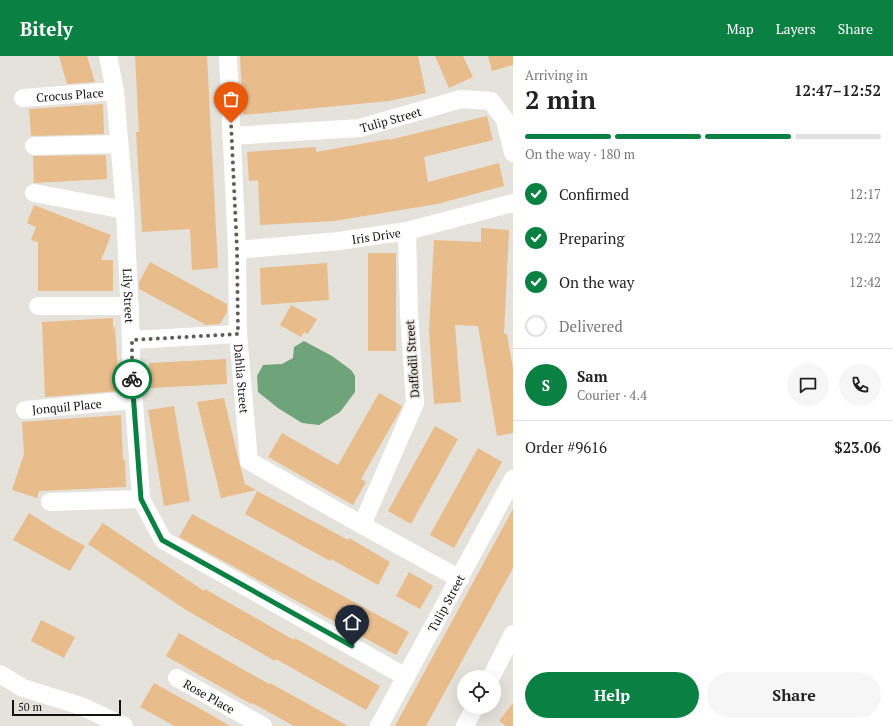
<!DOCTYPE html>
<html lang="en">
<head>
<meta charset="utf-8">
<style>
  :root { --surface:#fff; --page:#f6f6f6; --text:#222; --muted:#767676; --line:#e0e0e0; --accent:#0b8043 }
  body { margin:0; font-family:"PT Serif",serif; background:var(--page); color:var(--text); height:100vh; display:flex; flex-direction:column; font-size:15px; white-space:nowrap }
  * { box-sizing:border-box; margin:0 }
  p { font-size:13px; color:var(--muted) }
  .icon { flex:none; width:22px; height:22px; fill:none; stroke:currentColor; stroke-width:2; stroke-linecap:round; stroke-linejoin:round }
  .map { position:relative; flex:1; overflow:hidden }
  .panel { display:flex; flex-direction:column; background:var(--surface); width:380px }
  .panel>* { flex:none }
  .buttons { position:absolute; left:457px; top:614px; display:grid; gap:8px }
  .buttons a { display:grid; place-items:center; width:44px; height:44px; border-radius:50%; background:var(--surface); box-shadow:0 4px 16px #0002; font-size:20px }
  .scale { position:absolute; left:12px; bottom:10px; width:109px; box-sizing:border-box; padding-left:4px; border:2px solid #151411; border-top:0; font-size:11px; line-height:14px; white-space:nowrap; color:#151411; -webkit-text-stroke:3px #e4e2da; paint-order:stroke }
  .pin { position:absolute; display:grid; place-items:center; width:34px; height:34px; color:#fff; margin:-41px -17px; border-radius:50% 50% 50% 0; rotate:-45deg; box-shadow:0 0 4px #0007 }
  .pin .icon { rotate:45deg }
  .courier { position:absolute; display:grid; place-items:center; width:40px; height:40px; margin:-20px; border:3px solid #0b8043; border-radius:50%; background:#fff; color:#222; box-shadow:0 1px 5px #0007 }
  .overview em { font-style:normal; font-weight:700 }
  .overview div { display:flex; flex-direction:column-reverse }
  .overview { display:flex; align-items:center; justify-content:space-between; height:68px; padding:0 12px }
  h1 { font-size:26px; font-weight:700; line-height:30px }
  .bar { display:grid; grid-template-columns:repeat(4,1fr); gap:6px 4px; align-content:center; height:48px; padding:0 12px }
  .bar i { height:5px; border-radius:3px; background:var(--line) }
  .bar .on { background:var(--accent) }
  .bar p { grid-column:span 4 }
  .line { display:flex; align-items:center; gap:10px; padding:0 12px; border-top:1px solid var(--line) }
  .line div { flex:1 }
  .round { display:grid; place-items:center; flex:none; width:42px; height:42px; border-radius:21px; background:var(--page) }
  ol { padding:0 12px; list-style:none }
  li { display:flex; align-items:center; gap:12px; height:44px }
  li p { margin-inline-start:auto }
  li .icon { padding:4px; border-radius:50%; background:var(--accent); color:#fff; stroke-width:4 }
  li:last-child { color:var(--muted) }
  li i { width:22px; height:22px; border:2px solid var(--line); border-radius:50% }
  .action { display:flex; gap:8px; margin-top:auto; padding:8px 12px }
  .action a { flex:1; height:46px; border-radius:24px; background:var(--accent); color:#fff; font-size:16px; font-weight:700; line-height:46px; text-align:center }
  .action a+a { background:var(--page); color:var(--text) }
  header { display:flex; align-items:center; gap:24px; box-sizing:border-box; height:56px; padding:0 20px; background:var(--accent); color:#fff }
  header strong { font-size:19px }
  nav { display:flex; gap:22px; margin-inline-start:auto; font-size:14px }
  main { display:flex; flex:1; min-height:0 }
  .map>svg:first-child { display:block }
  .water { fill:#6fa379 }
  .building { fill:#e9bc8b }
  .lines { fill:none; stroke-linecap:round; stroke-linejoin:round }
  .minor { stroke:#fff; stroke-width:18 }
  .done { stroke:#5d5c57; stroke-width:4; stroke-dasharray:0 7.2 }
  .route { stroke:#0b8043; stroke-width:5 }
  .labels { text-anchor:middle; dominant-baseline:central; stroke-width:3; stroke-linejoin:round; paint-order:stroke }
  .street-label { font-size:12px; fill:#151411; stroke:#e4e2da }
</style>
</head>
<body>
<header>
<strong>Bitely</strong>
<nav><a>Map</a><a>Layers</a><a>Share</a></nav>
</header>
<main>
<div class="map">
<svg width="513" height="670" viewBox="0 0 513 670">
  <rect width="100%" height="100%" fill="#e4e2da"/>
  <polygon class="water" points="304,285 332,300 351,314 355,320 355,336 340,356 319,369 302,367 278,352 258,336 257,320 263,309 282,308 293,302 294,291"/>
  <g class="building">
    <polygon points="59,0 87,0 95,26 67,28"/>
    <polygon points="135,0 207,0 218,212 192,214 190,173 142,176 136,76 139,76"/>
    <polygon points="240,0 418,0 426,37 389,45 243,59"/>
    <polygon points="435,0 463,0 473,21 449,32"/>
    <polygon points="488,0 513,0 513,9 492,15"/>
    <polygon points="103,48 104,78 31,80 29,53"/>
    <polygon points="487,60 493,84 424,101 428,126 499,107 504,130 437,148 334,165 260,169 258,124 249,125 247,96 316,91 316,96 388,83 389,84"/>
    <polygon points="106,99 107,123 34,127 33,100"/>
    <polygon points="34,149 111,179 101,204 113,204 113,235 38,235 38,186 31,184 36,171 27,167"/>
    <polygon points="481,172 509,174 504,278 507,278 513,312 513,377 497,380 478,270 455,269 461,346 434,348 429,274 434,184 481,186"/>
    <rect x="368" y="197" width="28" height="98"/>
    <polygon points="150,206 227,248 227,256 220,268 206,269 139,233 139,226"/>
    <polygon points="327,207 329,244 261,249 260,212"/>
    <polygon points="291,249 317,263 308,278 304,276 301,281 280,269"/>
    <polygon points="113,262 113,275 115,270 119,335 45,341 42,266"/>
    <polygon points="226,303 227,328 150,332 149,307"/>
    <polygon points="379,337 402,350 400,350 402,351 361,423 366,426 353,449 268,401 282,377 338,409"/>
    <polygon points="224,342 239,406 245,428 256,434 221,442 197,346"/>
    <polygon points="174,350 190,445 164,450 148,354"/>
    <polygon points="121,359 123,404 125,404 126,431 39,435 37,442 12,434 24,398 22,366"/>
    <polygon points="435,370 458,383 411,468 388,455"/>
    <polygon points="478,392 502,406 454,492 430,479"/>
    <polygon points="257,435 348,484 349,482 390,506 378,529 331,503 330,505 245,458"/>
    <polygon points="513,453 513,512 506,525 426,670 395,670"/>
    <polygon points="29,457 54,473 85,490 70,515 13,484"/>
    <polygon points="192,458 409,576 396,599 179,481"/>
    <polygon points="103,467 204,535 205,533 294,584 295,582 380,630 366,654 276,603 275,605 186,554 88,488"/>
    <polygon points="409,516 433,530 420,553 396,540"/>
    <polygon points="41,564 75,581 64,602 31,585"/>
    <polygon points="179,577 269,628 270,627 348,670 294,670 252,647 251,648 166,600"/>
    <polygon points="154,627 206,656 230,670 174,670 171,668 140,651"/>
    <polygon points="513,647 513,670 506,670 499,665"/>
  </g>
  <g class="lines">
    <g class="minor">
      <path id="s1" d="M108,0L115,35L125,154L131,284V305L141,443L163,484L406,621"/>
      <path id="s2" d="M228,0L237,194L238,278L249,405L362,469L460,523"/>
      <path id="s3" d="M23,42L115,35"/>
      <path id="s4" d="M231,80L360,72L461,43L491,45L505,64L513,97"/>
      <polyline points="34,90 119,88"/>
      <polyline points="34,137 125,154"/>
      <path id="s5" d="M237,194L339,185L407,175L513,147"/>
      <polyline points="38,250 130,250"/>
      <polyline points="131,284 238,278"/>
      <path id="s6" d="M25,354L133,344"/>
      <polyline points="50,446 141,443"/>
      <polyline points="362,469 415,347 409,257 407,175"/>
      <polyline points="0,618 23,632 81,650 124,670"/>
      <polyline points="491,621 513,578"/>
      <path id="s7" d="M177,622L263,670"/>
      <path id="s8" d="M379,670L513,423"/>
      <polyline points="465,670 475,651"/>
    </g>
  </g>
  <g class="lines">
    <polyline class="done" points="132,323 132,284 238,278 237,194 231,67"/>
    <polyline class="route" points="132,323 141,443 162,484 352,590"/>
  </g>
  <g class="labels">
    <g class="street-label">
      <text stroke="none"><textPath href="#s3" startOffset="47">Crocus Place</textPath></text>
      <text stroke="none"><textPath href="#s4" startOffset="161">Tulip Street</textPath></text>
      <text stroke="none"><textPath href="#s5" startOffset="140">Iris Drive</textPath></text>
      <text stroke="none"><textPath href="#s1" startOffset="241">Lily Street</textPath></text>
      <text transform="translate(412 303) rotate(-94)">Daffodil Street</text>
      <text stroke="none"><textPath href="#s2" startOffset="323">Dahlia Street</textPath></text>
      <text stroke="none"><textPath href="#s6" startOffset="42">Jonquil Place</textPath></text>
      <text stroke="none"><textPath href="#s8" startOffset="140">Tulip Street</textPath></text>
      <text stroke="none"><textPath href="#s7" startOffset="37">Rose Place</textPath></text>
    </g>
  </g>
</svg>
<div class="buttons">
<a><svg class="icon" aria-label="locate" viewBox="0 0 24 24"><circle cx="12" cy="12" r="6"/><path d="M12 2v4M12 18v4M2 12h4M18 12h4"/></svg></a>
</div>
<div class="scale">50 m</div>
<div class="pin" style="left:231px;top:67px;background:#ea580c"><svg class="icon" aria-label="bag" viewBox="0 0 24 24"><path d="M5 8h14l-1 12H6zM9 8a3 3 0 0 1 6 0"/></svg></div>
<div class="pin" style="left:352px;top:590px;background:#1f2937"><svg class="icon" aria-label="home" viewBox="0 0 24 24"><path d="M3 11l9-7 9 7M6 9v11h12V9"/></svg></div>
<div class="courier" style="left:132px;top:323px"><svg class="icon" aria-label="bike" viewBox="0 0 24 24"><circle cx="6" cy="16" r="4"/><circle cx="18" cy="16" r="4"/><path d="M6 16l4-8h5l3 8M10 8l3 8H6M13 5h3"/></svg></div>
</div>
<section class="panel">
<div class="overview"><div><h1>2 min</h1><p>Arriving in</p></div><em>12:47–12:52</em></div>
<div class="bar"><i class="on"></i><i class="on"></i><i class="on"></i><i></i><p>On the way · 180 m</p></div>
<ol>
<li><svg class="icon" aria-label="check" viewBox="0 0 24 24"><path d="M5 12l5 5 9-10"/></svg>Confirmed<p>12:17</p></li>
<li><svg class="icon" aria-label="check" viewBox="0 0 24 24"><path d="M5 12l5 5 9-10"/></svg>Preparing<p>12:22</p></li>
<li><svg class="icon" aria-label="check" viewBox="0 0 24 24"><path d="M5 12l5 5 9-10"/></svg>On the way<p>12:42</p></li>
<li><i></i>Delivered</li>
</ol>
<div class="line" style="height:72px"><b class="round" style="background:var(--accent);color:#fff">S</b><div><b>Sam</b><p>Courier · 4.4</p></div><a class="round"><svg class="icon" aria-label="chat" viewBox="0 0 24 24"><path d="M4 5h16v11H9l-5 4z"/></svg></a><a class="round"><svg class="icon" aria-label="phone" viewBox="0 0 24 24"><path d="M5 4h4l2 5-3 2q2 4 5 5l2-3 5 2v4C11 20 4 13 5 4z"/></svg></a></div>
<div class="line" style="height:52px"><div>Order #9616</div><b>$23.06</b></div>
<div class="action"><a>Help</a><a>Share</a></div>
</section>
</main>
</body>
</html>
